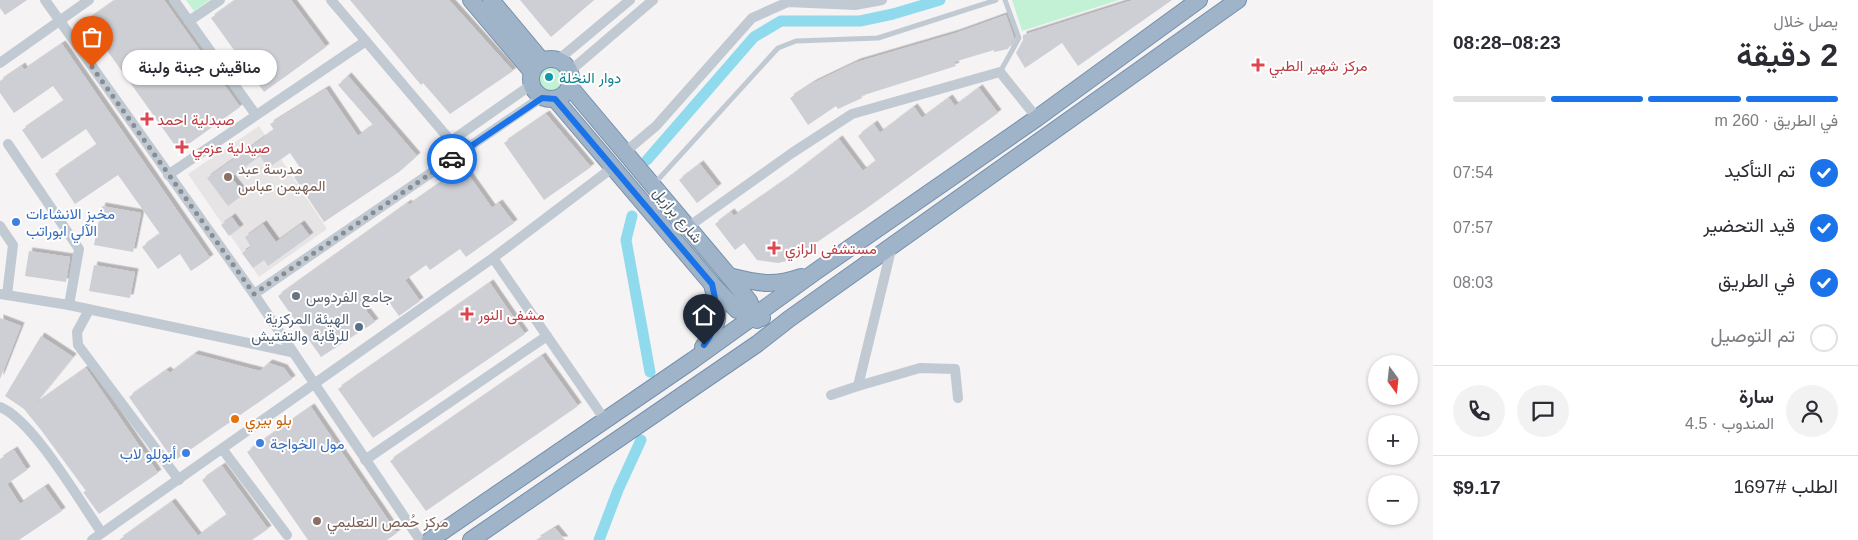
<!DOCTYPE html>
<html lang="ar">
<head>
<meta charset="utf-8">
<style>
  :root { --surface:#fff; --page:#f2f2f3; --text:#2b2b33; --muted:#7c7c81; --line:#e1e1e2; --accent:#1a73e8 }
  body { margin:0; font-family:Arial,Vazirmatn,sans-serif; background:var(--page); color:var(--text); direction:rtl; height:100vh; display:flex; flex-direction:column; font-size:19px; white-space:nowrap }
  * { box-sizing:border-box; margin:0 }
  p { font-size:16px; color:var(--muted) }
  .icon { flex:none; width:28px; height:28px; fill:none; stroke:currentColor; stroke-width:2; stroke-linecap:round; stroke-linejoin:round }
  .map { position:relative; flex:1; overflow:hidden; direction:ltr }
  .drawer { display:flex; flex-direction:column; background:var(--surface); width:425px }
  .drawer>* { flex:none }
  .needle { width:32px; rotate:165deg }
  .fabs { position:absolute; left:1368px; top:355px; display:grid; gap:10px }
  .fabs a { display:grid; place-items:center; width:50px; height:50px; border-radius:50%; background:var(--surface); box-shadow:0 1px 4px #0004; font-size:25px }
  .pin { position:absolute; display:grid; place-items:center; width:42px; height:42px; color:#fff; margin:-51px -21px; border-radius:50% 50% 50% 0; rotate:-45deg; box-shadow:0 0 5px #0007 }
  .pin .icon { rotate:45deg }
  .courier { position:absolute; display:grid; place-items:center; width:50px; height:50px; margin:-25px; border:4px solid #1a73e8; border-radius:50%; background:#fff; color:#222; box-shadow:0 1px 6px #0007 }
  .bubble { position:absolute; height:35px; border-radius:18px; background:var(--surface); box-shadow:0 1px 4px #0004; font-size:16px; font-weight:600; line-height:35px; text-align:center; direction:rtl }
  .overview em { font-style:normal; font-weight:600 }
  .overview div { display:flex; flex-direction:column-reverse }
  .overview { display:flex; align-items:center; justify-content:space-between; height:85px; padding:0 20px }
  h1 { font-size:32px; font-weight:600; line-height:38px }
  .bar { display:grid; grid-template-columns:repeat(4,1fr); gap:8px 5px; align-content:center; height:60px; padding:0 20px }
  .bar i { height:6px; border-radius:4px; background:var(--line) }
  .bar .active { background:var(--accent) }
  .bar p { grid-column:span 4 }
  .line { display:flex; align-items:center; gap:12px; padding:0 20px; border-top:1px solid var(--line) }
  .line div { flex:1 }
  .round { display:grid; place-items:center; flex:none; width:52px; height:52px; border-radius:26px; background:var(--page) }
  ol { padding:0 20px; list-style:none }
  li { display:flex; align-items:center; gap:15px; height:55px }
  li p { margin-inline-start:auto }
  li .icon { padding:5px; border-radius:50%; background:var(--accent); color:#fff; stroke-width:4 }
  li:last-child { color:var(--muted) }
  li i { width:28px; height:28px; border:2px solid var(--line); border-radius:50% }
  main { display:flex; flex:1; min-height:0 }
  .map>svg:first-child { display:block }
  .education { fill:#e6e4e5 }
  .green { fill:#c3f1d5 }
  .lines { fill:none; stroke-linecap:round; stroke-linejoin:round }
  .canal { stroke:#90daee; stroke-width:11 }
  .building { fill:#cdcfd5; filter:url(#shadow) }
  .trunk-casing { stroke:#7690ad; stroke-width:18 }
  .service { stroke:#c1cad2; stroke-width:5 }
  .minor { stroke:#c1cad2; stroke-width:10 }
  .trunk { stroke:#9fb4c9; stroke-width:16 }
  .done { stroke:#868d94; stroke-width:5; stroke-dasharray:0 9 }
  .route { stroke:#1a73e8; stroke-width:6 }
  .health-dot { fill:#e0444e; stroke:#fff; stroke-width:2 }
  .culture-dot { fill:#0f9aa8; stroke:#fff; stroke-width:2 }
  .education-dot { fill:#8d6e63; stroke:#fff; stroke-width:2 }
  .shop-dot { fill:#3f7fe0; stroke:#fff; stroke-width:2 }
  .worship-dot { fill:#6b7280; stroke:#fff; stroke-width:2 }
  .service-dot { fill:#5c6f8a; stroke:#fff; stroke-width:2 }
  .food-dot { fill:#e8710a; stroke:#fff; stroke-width:2 }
  .labels { text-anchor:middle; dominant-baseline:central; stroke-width:4; stroke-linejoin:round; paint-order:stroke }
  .health-label { font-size:15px; fill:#be3a42; stroke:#fff; text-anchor:start }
  .culture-label { font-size:15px; fill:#0d838f; stroke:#fff; text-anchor:start }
  .education-label { font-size:15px; fill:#785e54; stroke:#fff; text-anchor:start }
  .shop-label { font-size:15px; fill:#366cbe; stroke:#fff; text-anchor:start }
  .street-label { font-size:15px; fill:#4a5661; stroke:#fff }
  .worship-label { font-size:15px; fill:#5b616d; stroke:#fff; text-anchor:start }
  .service-label { font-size:15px; fill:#4e5e75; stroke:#fff; text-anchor:end }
  .food-label { font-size:15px; fill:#c56008; stroke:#fff; text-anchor:start }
</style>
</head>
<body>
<main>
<section class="drawer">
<div class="overview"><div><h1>2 دقيقة</h1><p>يصل خلال</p></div><em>08:23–08:28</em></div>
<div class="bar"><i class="active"></i><i class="active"></i><i class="active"></i><i></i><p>في الطريق · 260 m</p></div>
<ol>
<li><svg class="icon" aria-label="check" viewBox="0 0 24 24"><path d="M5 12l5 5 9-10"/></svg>تم التأكيد<p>07:54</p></li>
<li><svg class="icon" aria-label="check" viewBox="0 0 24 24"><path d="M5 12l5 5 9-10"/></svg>قيد التحضير<p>07:57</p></li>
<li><svg class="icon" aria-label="check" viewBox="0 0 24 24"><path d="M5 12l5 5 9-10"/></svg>في الطريق<p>08:03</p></li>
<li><i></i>تم التوصيل</li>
</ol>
<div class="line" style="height:90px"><a class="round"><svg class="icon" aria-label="person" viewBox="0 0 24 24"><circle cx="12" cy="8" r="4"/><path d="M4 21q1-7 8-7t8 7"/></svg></a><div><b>سارة</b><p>المندوب · 4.5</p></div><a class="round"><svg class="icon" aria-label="chat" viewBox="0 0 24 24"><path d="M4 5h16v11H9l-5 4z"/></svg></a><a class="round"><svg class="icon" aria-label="phone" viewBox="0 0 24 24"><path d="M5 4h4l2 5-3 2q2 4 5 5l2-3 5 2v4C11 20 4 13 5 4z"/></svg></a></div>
<div class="line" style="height:65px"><div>الطلب #1697</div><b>$9.17</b></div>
</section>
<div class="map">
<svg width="1433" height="540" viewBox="0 0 1433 540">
  <defs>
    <filter id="shadow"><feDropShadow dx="3.5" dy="-3.5" stdDeviation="0" flood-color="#0004"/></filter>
  </defs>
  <rect width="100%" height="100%" fill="#f5f3f3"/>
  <polygon class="education" points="259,126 327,229 259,277 188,174"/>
  <g class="green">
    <polygon points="186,0 210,0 194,11"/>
    <polygon points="1012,0 1119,0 1022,31"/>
    <circle cx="551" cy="79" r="12"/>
  </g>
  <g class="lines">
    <g class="canal">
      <polyline points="647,160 754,37 781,21 860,21 893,14 940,0"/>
      <polyline points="632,216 626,240 650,372"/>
      <polyline points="599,540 618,490 641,440"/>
    </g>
  </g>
  <g class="building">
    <polygon points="0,0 27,0 5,15 0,8"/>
    <polygon points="116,0 164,0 240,107 179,151 86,21"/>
    <polygon points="236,0 291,0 326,47 264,92 211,18"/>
    <polygon points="350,0 449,0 513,71 450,114 423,83 421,85"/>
    <polygon points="520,0 594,0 551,37"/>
    <polygon points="1133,0 1172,0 1078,66 1062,43 1025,68 1016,53 1023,40 1023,35"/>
    <polygon points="1006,15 1014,38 1008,49 994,52 994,50 954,62 956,66 861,96 862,98 838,109 836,106 808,125 790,98 813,83 857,62 956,33"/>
    <polygon points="62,44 210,258 191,271 180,254 158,269 142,247 160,234 118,175 75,204 55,174 97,145 86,129 42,159 22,130 64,101 53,86 14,113 0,93 0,81 22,66 24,70"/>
    <polygon points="348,76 417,156 399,172 324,222 294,177 303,172 290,153 268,168 260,156 231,177 244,194 228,206 207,178 274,130 270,124 326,89 358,136 373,125 338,85"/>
    <polygon points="979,88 998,113 867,208 791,260 778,263 757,260 744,243 735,250 715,224 731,212 734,216 787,179 839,139 863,171 876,161 858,136 874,124 880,133 914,107 922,118 949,98 955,106"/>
    <polygon points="546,114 591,167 544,200 504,143"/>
    <polygon points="700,164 718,187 697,203 679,180"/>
    <polygon points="463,167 492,208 499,203 514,223 466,257 460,249 430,270 426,265 405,280 420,301 399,316 384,295 365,309 375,322 321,357 278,296 408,203 409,205"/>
    <polygon points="102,206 141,213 133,252 94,245"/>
    <polygon points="232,217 240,228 229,236 221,225"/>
    <polygon points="263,224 276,242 301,224 310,236 268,266 264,260 253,268 242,253 251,247 245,237"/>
    <polygon points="29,251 70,257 66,282 25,276"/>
    <polygon points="94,265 135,272 130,298 89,291"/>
    <polygon points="490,283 525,334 373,438 338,389"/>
    <polygon points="0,318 21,326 0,379"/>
    <polygon points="41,336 73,357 34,405 86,368 158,473 99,514 83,492 86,491 41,430 24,409 5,396"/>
    <polygon points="195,354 260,371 269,363 284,368 292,379 174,461 129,397 167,370 170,373"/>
    <polygon points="542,356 578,406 426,511 390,461"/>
    <polygon points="311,407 397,533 387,540 308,540 247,452"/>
    <polygon points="14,450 27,470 7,484 20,504 45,487 62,511 19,540 0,540 0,459"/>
    <polygon points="222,466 268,529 252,540 119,540 172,502 198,536 227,515 202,480"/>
    <polygon points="555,528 565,540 536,540"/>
  </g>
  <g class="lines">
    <defs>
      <g id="trunk">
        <polyline points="471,0 532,72"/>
        <polyline points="491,0 542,61"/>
        <circle cx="551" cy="79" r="20"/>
        <polyline points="570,87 729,276 749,301 757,320"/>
        <polyline points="555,99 712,284 737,310 762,318"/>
        <path d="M729,276C758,283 772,287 801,277"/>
        <path d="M703,347C722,321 719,314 712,284"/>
        <polyline points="430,540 693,360 815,272 1037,118 1199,0"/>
        <polyline points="471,540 757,344 789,319 1238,0"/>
      </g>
    </defs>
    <use href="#trunk" class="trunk-casing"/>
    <g class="service">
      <polyline points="1000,72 1019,38 1005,0"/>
      <polyline points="655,183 778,48 796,41 878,38 996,0"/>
    </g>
    <g class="minor">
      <polyline points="45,0 254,294 420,540"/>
      <polyline points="174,0 256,115"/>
      <polyline points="331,0 461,153"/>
      <polyline points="189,21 220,0"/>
      <polyline points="558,60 630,0"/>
      <polyline points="0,63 89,0"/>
      <polyline points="570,71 653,0"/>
      <polyline points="451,141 531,85"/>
      <polyline points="8,144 79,249 69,305"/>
      <polyline points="624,153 656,126 752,18 788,2 855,5 882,0"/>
      <polyline points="168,175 366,41"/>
      <polyline points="0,226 13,245 7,295"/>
      <polyline points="688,227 792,153 852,114 1000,72 1037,118"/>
      <polyline points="892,246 858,386 920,368 955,369 958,398"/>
      <polyline points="493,258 605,420"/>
      <polyline points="0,294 69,305 291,352"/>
      <polyline points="254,294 542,97"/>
      <polyline points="89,310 77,332 78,345 179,480"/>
      <polyline points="831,395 858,386"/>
      <path d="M0,407C33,420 80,502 102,533"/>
      <polyline points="223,450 287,535"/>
      <polyline points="365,460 547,336"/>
      <polyline points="92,540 493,258 612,168"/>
    </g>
    <use href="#trunk" class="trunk"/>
  </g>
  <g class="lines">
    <polyline class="done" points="92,67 254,294 452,159"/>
    <path class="route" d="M452,159L542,98L555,99L712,284C718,311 721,322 704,345"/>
  </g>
  <g class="health-dot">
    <path d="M1255.5 57.5h5v5h5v5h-5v5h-5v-5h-5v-5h5z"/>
    <path d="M144.5 111.5h5v5h5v5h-5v5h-5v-5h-5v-5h5z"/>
    <path d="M179.5 139.5h5v5h5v5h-5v5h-5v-5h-5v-5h5z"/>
    <path d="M771.5 240.5h5v5h5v5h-5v5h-5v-5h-5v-5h5z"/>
    <path d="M464.5 306.5h5v5h5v5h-5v5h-5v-5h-5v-5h5z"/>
  </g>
  <circle class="culture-dot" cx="549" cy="77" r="5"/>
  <g class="education-dot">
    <circle cx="228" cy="177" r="5"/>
    <circle cx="317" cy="521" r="5"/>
  </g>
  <g class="shop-dot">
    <circle cx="16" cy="222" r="5"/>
    <circle cx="260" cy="443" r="5"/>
    <circle cx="186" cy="453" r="5"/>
  </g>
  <circle class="worship-dot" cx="296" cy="296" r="5"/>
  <circle class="service-dot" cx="359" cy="327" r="5"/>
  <circle class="food-dot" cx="235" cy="419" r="5"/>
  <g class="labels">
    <g class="health-label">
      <text x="1269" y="65">مركز شهير الطبي</text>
      <text x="157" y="119">صبدلية احمد</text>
      <text x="192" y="147">صيدلية عزمي</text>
      <text x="785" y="248">مستشفى الرازي</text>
      <text x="478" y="314">مشفى النور</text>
    </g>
    <g class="culture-label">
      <text x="559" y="77">دوار النخلة</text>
    </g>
    <g class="education-label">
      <text x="238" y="168">مدرسة عبد<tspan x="238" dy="17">المهيمن عباس</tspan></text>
      <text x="327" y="521">مركز حُمص التعليمي</text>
    </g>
    <g class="shop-label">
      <text x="26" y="213">مخبز الانشاءات<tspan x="26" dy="17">الآلي ابوراتب</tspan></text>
      <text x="270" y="443">مول الخواجة</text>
      <text x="176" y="453" text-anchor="end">أبوللو لاب</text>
    </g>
    <g class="street-label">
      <text transform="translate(678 215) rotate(50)">شارع برازيل</text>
    </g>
    <g class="worship-label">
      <text x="306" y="296">جامع الفردوس</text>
    </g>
    <g class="service-label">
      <text x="349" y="318">الهيئة المركزية<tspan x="349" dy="17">للرقابة والتفتيش</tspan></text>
    </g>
    <g class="food-label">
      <text x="245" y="419">بلو بيري</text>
    </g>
  </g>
</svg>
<div class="fabs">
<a><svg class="needle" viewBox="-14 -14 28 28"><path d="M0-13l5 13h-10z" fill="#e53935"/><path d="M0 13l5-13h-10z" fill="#7c7c81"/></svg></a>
<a>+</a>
<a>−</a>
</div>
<div class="pin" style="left:92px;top:67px;background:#ea580c"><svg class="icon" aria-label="bag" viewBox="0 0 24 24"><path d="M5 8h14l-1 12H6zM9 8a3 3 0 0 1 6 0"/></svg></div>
<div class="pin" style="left:704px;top:345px;background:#1f2937"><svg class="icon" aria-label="home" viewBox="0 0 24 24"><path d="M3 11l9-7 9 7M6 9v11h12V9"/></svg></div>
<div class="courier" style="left:452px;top:159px"><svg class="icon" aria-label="car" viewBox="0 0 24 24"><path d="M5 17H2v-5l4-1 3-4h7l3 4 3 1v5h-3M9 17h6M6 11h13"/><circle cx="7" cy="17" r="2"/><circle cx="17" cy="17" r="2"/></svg></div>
<div class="bubble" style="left:122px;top:50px;width:155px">مناقيش جبنة ولبنة</div>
</div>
</main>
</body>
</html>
